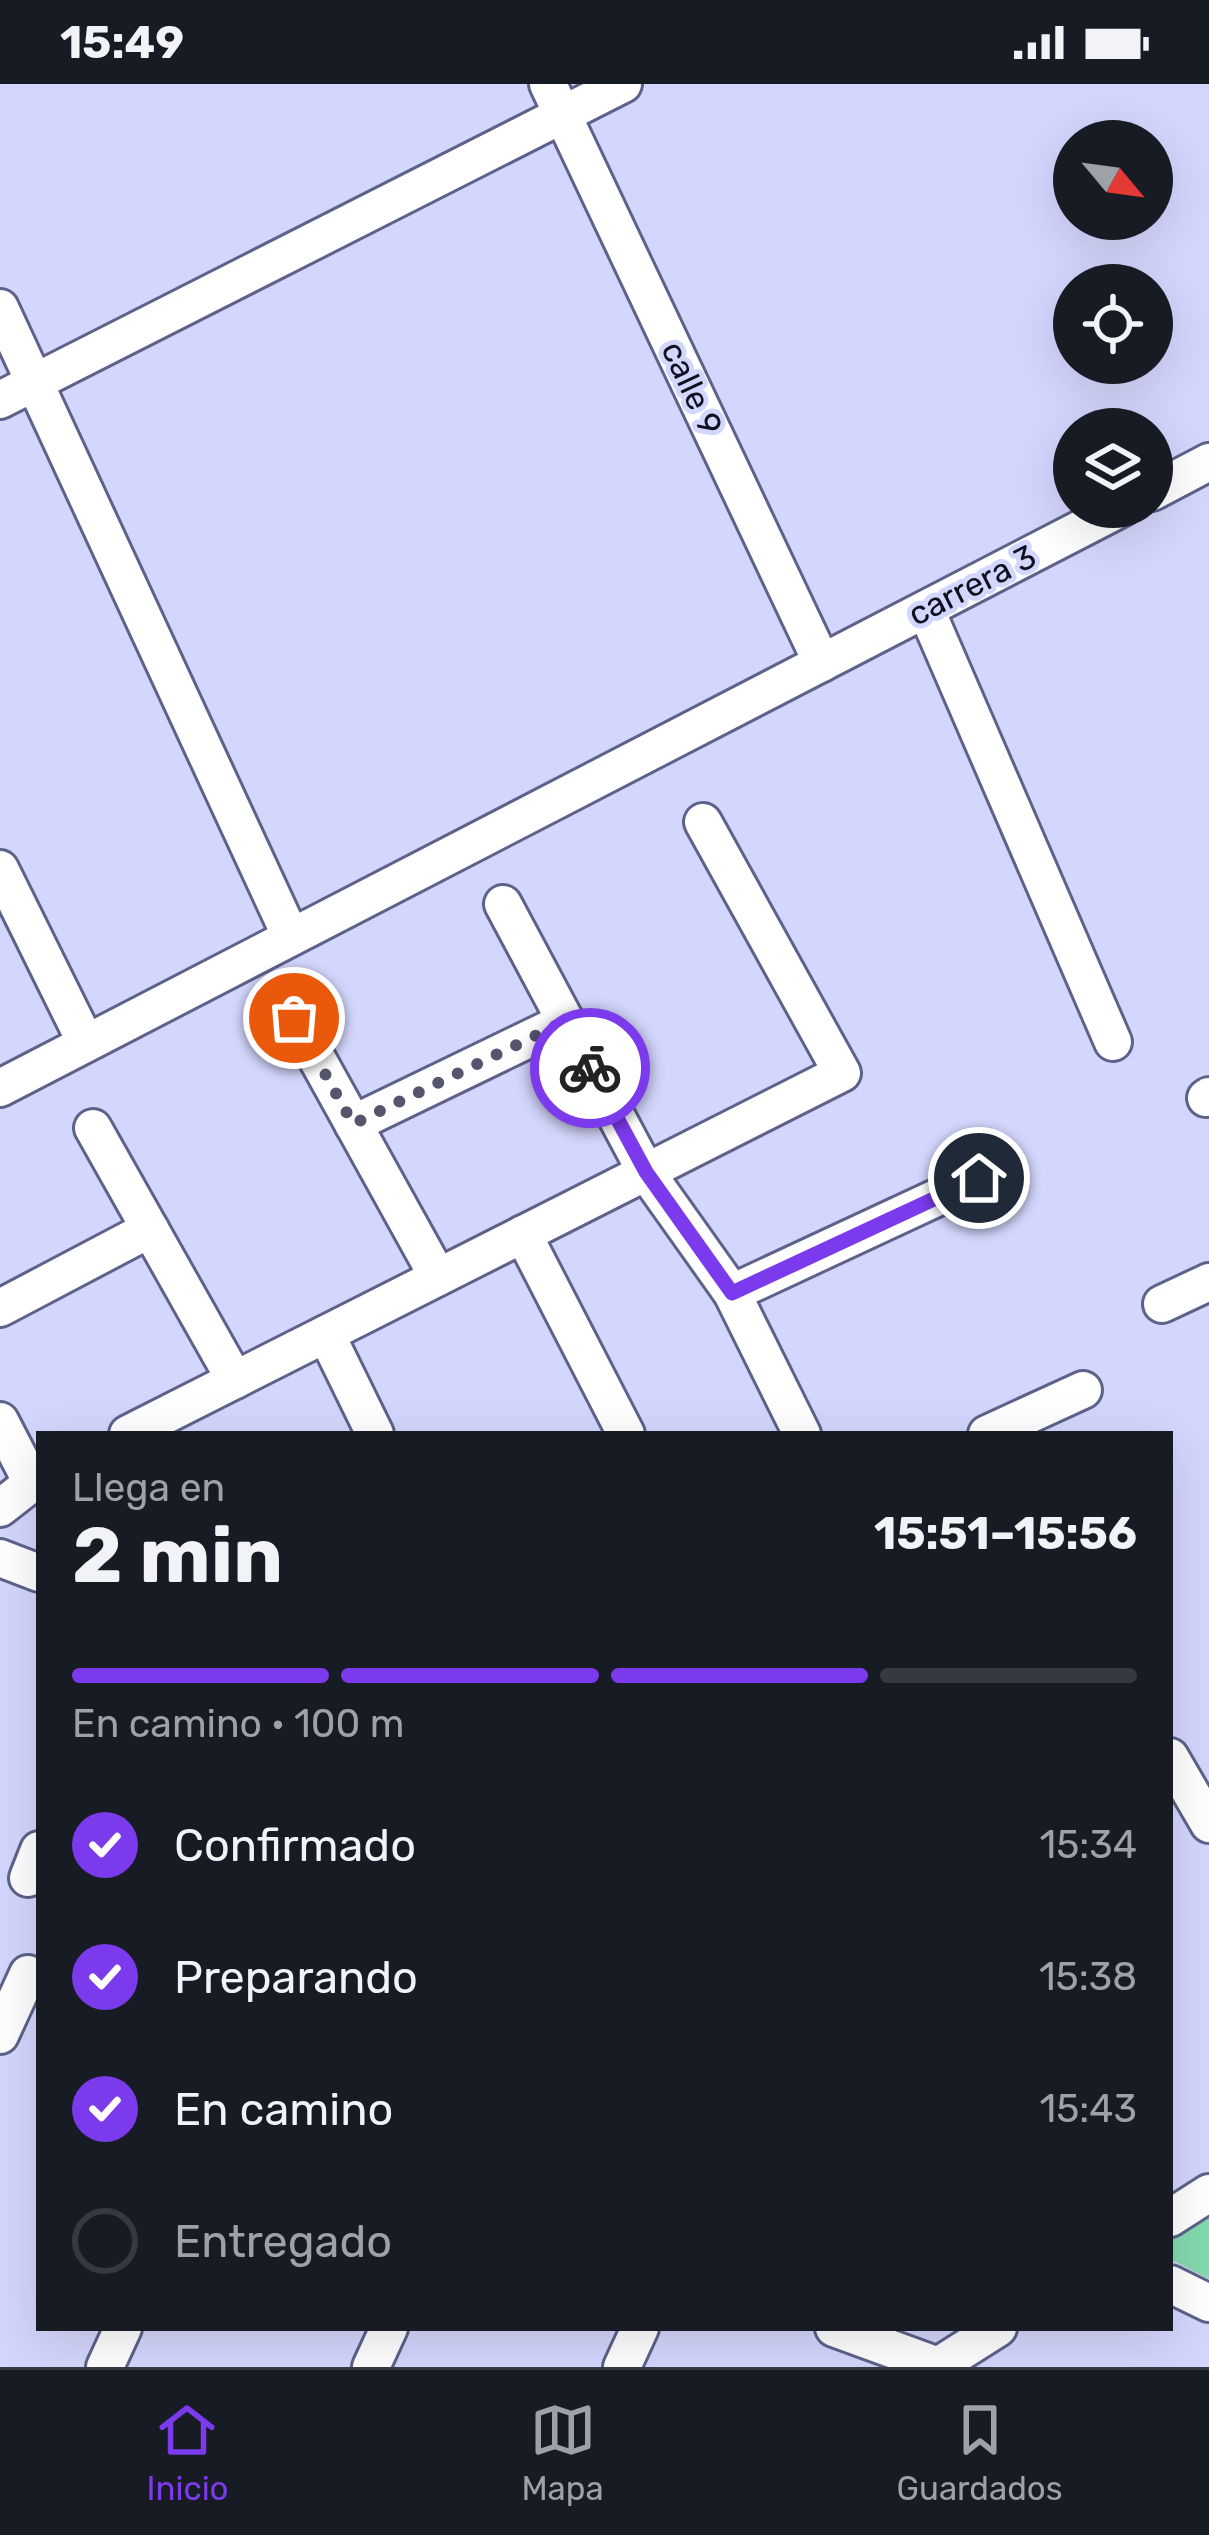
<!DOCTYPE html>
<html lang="es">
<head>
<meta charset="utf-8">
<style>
  :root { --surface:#171b24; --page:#20242c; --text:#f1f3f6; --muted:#9ea1a6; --line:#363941; --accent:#7c3aed }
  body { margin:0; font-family:Rubik,sans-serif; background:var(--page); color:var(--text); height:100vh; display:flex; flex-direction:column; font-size:45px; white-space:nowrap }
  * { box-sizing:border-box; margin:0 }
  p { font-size:39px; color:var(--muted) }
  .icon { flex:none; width:66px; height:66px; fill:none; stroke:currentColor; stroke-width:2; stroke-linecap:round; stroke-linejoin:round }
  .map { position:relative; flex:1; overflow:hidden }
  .panel { position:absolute; left:36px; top:1347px; width:1137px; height:900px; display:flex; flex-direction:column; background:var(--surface); border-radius:0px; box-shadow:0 12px 48px #0002 }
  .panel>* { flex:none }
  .needle { width:78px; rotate:119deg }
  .controls { position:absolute; left:1053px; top:36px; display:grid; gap:24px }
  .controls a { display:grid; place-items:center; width:120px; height:120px; border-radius:50%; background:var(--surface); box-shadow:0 12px 48px #0002; font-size:60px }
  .pin { position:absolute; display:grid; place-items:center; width:102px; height:102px; color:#fff; margin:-51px; border:6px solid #fff; border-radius:50%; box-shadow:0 3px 12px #0007 }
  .courier { position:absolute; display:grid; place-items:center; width:120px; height:120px; margin:-60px; border:9px solid #7c3aed; border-radius:50%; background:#fff; color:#222; box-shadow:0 3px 15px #0007 }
  .summary em { font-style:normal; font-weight:700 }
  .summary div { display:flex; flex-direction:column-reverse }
  .summary { display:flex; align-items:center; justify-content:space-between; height:204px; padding:0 36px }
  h1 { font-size:78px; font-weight:700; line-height:90px }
  .bar { display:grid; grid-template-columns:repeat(4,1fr); gap:18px 12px; align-content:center; height:144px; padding:0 36px }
  .bar i { height:15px; border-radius:9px; background:var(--line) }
  .bar .current { background:var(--accent) }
  .bar p { grid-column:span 4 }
  ol { padding:0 36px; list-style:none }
  li { display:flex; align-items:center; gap:36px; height:132px }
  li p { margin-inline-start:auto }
  li .icon { padding:12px; border-radius:50%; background:var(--accent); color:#fff; stroke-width:4 }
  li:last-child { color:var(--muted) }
  li i { width:66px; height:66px; border:6px solid var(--line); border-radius:50% }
  .status { display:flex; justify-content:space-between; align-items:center; height:84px; padding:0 60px; background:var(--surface); direction:ltr }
  .status svg { height:33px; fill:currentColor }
  .tabs { display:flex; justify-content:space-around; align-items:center; height:168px; border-top:3px solid var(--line); background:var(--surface); font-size:33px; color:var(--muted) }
  .tabs a { display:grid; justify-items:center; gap:6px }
  .tabs .current { color:var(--accent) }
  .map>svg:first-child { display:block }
  .green { fill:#83daaf }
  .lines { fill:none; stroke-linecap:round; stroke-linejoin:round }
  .minor-casing { stroke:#5e618a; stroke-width:42 }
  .minor { stroke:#fff; stroke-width:36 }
  .done { stroke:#55566d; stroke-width:12; stroke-dasharray:0 21.6 }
  .route { stroke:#7c3aed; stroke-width:15 }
  .labels { text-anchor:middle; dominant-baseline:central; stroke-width:10; stroke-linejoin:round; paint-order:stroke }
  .street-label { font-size:33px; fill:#101020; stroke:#d4d7fd }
</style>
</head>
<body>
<div class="status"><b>15:49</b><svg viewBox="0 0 49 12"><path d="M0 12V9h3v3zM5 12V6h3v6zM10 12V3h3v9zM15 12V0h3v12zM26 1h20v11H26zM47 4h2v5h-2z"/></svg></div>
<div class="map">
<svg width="1209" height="2283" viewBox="0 0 1209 2283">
  <rect width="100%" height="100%" fill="#d4d7fd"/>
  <polygon class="green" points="1209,2127 1209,2195 1170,2175 1170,2150"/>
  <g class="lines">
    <defs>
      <g id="minor">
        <polyline points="548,0 822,579"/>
        <polyline points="0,224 291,853"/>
        <polyline points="0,316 623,0"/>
        <polyline points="1152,408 1209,378"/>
        <polyline points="926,526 1113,958"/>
        <polyline points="0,785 86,959"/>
        <polyline points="503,820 646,1088 732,1209 802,1350"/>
        <polyline points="294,933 438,1193"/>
        <polyline points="0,1004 1123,423"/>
        <polyline points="1206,1014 1209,1012"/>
        <polyline points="353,1040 566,937"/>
        <polyline points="93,1044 235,1296"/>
        <polyline points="523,1150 626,1350"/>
        <polyline points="732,1209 979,1094"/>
        <polyline points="1162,1220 1209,1198"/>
        <polyline points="0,1224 150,1145"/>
        <polyline points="326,1250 375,1350"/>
        <polyline points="0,1337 32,1399 39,1395"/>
        <polyline points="128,1350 842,989 703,738"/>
        <polyline points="987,1350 1083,1306"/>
        <polyline points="0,1424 32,1399"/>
        <polyline points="0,1474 39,1489"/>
        <polyline points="1170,1673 1209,1740"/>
        <polyline points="28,1794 39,1766"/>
        <polyline points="0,1951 28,1890"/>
        <polyline points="1170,2134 1209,2109"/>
        <polyline points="1170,2200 1209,2219"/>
        <polyline points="834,2244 938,2282 998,2244"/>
        <polyline points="105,2283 123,2244"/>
        <polyline points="371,2283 389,2244"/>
        <polyline points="622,2283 640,2244"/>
      </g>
    </defs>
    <use href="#minor" class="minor-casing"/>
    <use href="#minor" class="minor"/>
  </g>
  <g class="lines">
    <polyline class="done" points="294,934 353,1040 566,937 590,984"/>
    <polyline class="route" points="590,984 646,1088 732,1209 979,1094"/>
  </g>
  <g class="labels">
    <g class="street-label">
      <text transform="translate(692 304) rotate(65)">calle 9</text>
      <text transform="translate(972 501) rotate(-27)">carrera 3</text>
    </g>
  </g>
</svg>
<div class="controls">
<a><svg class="needle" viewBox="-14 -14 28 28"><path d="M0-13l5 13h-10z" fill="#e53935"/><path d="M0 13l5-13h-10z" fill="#9ea1a6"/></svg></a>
<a><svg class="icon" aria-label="locate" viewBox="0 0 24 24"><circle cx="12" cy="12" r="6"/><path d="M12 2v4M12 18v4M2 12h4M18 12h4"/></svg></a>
<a><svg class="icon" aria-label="layers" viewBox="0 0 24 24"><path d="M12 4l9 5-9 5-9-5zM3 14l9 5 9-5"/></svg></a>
</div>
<div class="pin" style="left:294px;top:934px;background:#ea580c"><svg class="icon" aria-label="bag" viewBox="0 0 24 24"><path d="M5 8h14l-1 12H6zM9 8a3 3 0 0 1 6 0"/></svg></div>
<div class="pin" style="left:979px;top:1094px;background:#1f2937"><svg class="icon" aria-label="home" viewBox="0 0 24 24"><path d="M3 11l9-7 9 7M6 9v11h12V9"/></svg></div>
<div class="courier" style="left:590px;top:984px"><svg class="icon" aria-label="bike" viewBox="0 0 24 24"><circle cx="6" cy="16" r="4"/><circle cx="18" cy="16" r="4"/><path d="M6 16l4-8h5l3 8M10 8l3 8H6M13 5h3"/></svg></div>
<section class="panel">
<div class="summary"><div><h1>2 min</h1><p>Llega en</p></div><em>15:51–15:56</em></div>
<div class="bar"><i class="current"></i><i class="current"></i><i class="current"></i><i></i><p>En camino · 100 m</p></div>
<ol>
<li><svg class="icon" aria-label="check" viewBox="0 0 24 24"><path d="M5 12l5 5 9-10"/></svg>Confirmado<p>15:34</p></li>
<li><svg class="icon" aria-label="check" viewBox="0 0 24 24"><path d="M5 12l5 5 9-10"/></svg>Preparando<p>15:38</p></li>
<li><svg class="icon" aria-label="check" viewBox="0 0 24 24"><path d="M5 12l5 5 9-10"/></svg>En camino<p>15:43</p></li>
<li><i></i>Entregado</li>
</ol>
</section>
</div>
<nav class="tabs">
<a class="current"><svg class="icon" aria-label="home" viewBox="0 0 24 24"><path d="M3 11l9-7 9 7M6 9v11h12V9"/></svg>Inicio</a>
<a><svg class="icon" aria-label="map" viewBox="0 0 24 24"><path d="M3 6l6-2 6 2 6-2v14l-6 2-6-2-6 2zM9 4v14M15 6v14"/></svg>Mapa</a>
<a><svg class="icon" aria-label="saved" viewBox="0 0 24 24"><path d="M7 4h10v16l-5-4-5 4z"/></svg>Guardados</a>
</nav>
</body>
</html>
